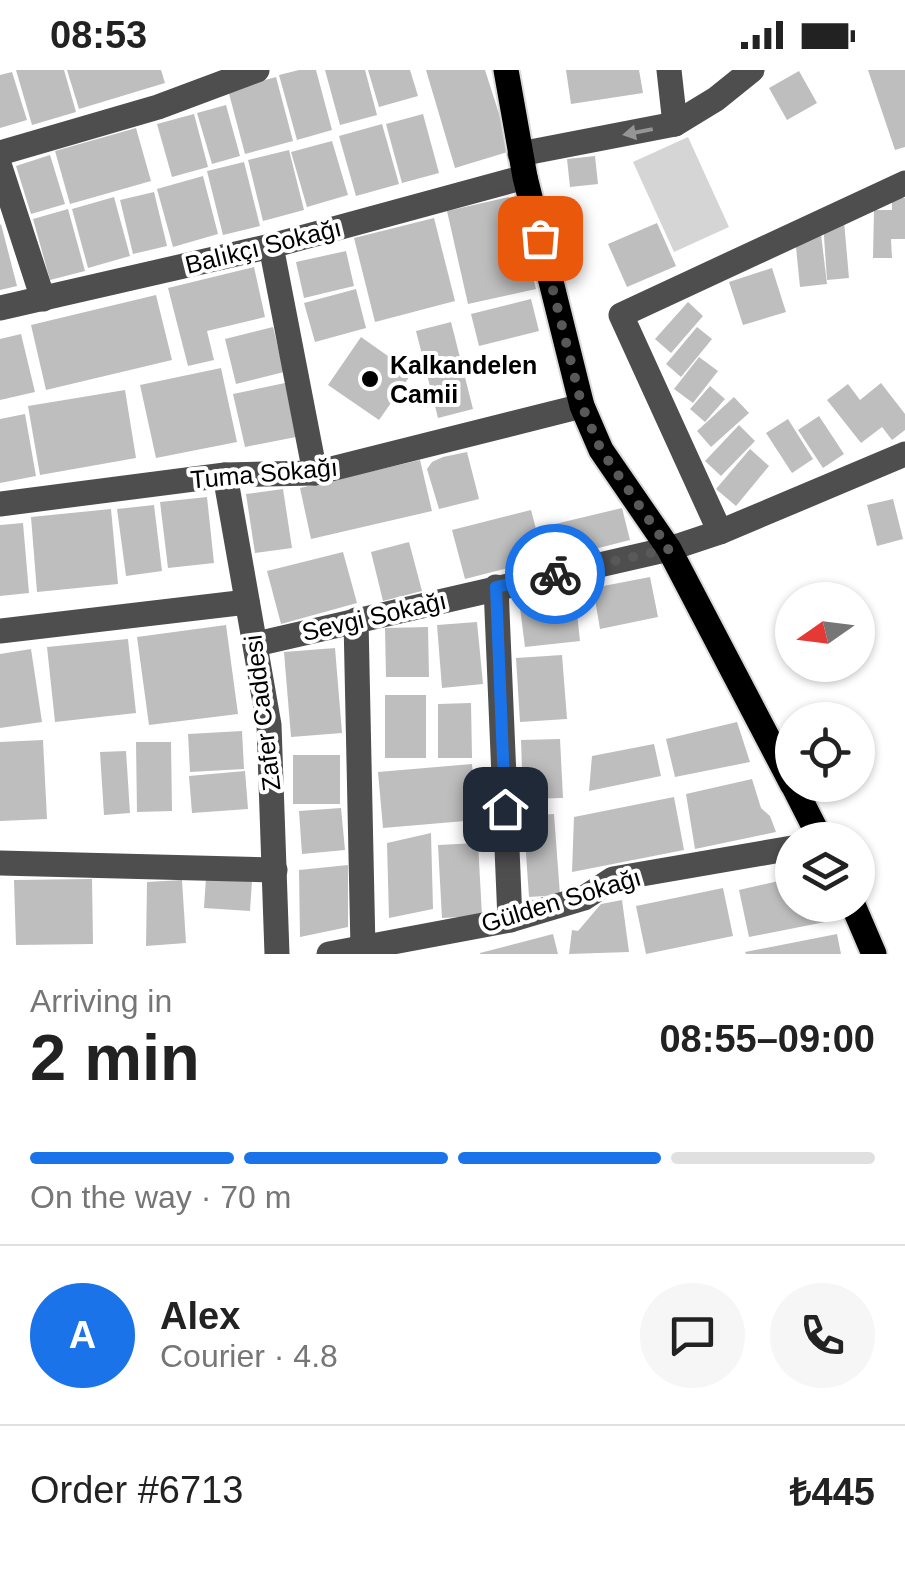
<!DOCTYPE html>
<html lang="en">
<head>
<meta charset="utf-8">
<style>
  :root { --surface:#fff; --page:#f6f6f6; --text:#222; --muted:#767676; --line:#e0e0e0; --accent:#1a73e8 }
  body { margin:0; font-family:Helvetica,sans-serif; background:var(--page); color:var(--text); height:100vh; display:flex; flex-direction:column; font-size:38px; white-space:nowrap }
  * { box-sizing:border-box; margin:0 }
  p { font-size:32px; color:var(--muted) }
  .icon { flex:none; width:55px; height:55px; fill:none; stroke:currentColor; stroke-width:2; stroke-linecap:round; stroke-linejoin:round }
  .map { position:relative; height:884px; overflow:hidden }
  .side { display:flex; flex-direction:column; background:var(--surface); flex:1 }
  .side>* { flex:none }
  .needle { width:65px; rotate:256deg }
  .tools { position:absolute; left:775px; top:512px; display:grid; gap:20px }
  .tools a { display:grid; place-items:center; width:100px; height:100px; border-radius:50%; background:var(--surface); box-shadow:0 2px 8px #0004; font-size:50px }
  .pin { position:absolute; display:grid; place-items:center; width:85px; height:85px; color:#fff; margin:-42px; border-radius:20px; box-shadow:0 5px 15px #0006 }
  .courier { position:absolute; display:grid; place-items:center; width:100px; height:100px; margin:-50px; border:8px solid #1a73e8; border-radius:50%; background:#fff; color:#222; box-shadow:0 2px 12px #0007 }
  .overview em { font-style:normal; font-weight:700 }
  .overview div { display:flex; flex-direction:column-reverse }
  .overview { display:flex; align-items:center; justify-content:space-between; height:170px; padding:0 30px }
  h1 { font-size:65px; font-weight:700; line-height:75px }
  .bar { display:grid; grid-template-columns:repeat(4,1fr); gap:15px 10px; align-content:center; height:120px; padding:0 30px }
  .bar i { height:12px; border-radius:8px; background:var(--line) }
  .bar .active { background:var(--accent) }
  .bar p { grid-column:span 4 }
  .line { display:flex; align-items:center; gap:25px; padding:0 30px; border-top:2px solid var(--line) }
  .line div { flex:1 }
  .round { display:grid; place-items:center; flex:none; width:105px; height:105px; border-radius:52px; background:var(--page) }
  .status { display:flex; justify-content:space-between; align-items:center; height:70px; padding:0 50px; background:var(--surface); direction:ltr }
  .status svg { height:28px; fill:currentColor }
  .map>svg:first-child { display:block }
  .green { fill:#d5d5d5 }
  .building { fill:#bebebe }
  .lines { fill:none; stroke-linecap:round; stroke-linejoin:round }
  .major-casing { stroke:#dbdbdb; stroke-width:29 }
  .minor { stroke:#4e4e4e; stroke-width:25 }
  .major { stroke:#000; stroke-width:25 }
  .oneway { fill:#959595 }
  .done { stroke:#595959; stroke-width:10; stroke-dasharray:0 18 }
  .route { stroke:#1a73e8; stroke-width:12 }
  .poi-dot { fill:#000; stroke:#fff; stroke-width:4 }
  .labels { text-anchor:middle; dominant-baseline:central; stroke-width:8; stroke-linejoin:round; paint-order:stroke }
  .street-label { font-size:25px; fill:#000; stroke:#fff }
  .poi-label { font-size:25px; font-weight:bold; fill:#000; stroke:#fff; text-anchor:start }
</style>
</head>
<body>
<div class="status"><b>08:53</b><svg viewBox="0 0 49 12"><path d="M0 12V9h3v3zM5 12V6h3v6zM10 12V3h3v9zM15 12V0h3v12zM26 1h20v11H26zM47 4h2v5h-2z"/></svg></div>
<div class="map">
<svg width="905" height="884" viewBox="0 0 905 884">
  <rect width="100%" height="100%" fill="#fff"/>
  <polygon class="green" points="688,67 729,157 674,182 633,92"/>
  <g class="building">
    <polygon points="16,0 64,0 76,42 32,55"/>
    <polygon points="67,0 161,0 165,13 79,39"/>
    <polygon points="299,0 316,0 332,60 297,70 279,5"/>
    <polygon points="325,0 365,0 377,45 340,55"/>
    <polygon points="368,0 410,0 418,26 379,37"/>
    <polygon points="426,0 485,0 511,81 455,98"/>
    <polygon points="566,0 639,0 643,23 571,34"/>
    <polygon points="868,0 905,0 905,77 895,80"/>
    <polygon points="799,1 817,33 787,50 769,18"/>
    <polygon points="12,2 27,50 0,58 0,5"/>
    <polygon points="276,7 293,71 245,84 228,20"/>
    <polygon points="226,35 240,86 212,94 197,43"/>
    <polygon points="194,44 208,97 172,107 157,54"/>
    <polygon points="423,44 439,103 402,113 386,54"/>
    <polygon points="382,54 399,114 356,126 339,66"/>
    <polygon points="136,58 151,111 70,134 55,81"/>
    <polygon points="332,71 348,125 307,137 291,82"/>
    <polygon points="289,80 304,140 263,151 248,90"/>
    <polygon points="50,85 65,134 31,144 16,96"/>
    <polygon points="595,86 598,114 570,117 567,89"/>
    <polygon points="244,92 260,156 223,165 207,101"/>
    <polygon points="203,106 218,164 173,177 157,119"/>
    <polygon points="154,122 167,176 133,184 120,130"/>
    <polygon points="114,127 130,186 88,198 72,139"/>
    <polygon points="509,127 519,176 526,175 536,219 468,234 447,141"/>
    <polygon points="892,127 905,128 905,169 891,169 892,188 873,188 874,140 892,140"/>
    <polygon points="68,139 85,201 50,210 33,149"/>
    <polygon points="434,148 455,231 375,252 354,168"/>
    <polygon points="844,151 849,208 827,210 823,152"/>
    <polygon points="657,153 676,196 627,217 608,174"/>
    <polygon points="1,154 17,216 0,220 0,155"/>
    <polygon points="821,164 827,214 800,217 795,167"/>
    <polygon points="346,181 354,216 304,228 296,192"/>
    <polygon points="254,197 265,247 207,261 214,290 188,296 168,218"/>
    <polygon points="772,198 786,242 743,255 729,212"/>
    <polygon points="356,219 366,258 315,272 304,233"/>
    <polygon points="156,225 172,290 46,320 31,255"/>
    <polygon points="531,229 539,261 479,276 471,244"/>
    <polygon points="688,232 703,246 671,283 655,269"/>
    <polygon points="451,252 473,339 438,348 416,261"/>
    <polygon points="273,257 284,302 236,314 225,269"/>
    <polygon points="697,257 712,269 681,307 666,294"/>
    <polygon points="21,264 35,322 0,330 0,269"/>
    <polygon points="361,267 412,303 379,350 328,315"/>
    <polygon points="699,287 718,301 693,333 674,319"/>
    <polygon points="221,298 237,372 156,388 140,315"/>
    <polygon points="285,313 296,367 245,377 233,324"/>
    <polygon points="881,313 905,344 905,360 892,370 882,357 861,373 827,330 848,314 860,330"/>
    <polygon points="710,316 725,329 705,352 690,339"/>
    <polygon points="125,320 136,388 40,405 28,336"/>
    <polygon points="734,327 749,343 711,377 697,361"/>
    <polygon points="25,344 36,406 0,413 0,349"/>
    <polygon points="819,346 844,384 823,398 798,360"/>
    <polygon points="788,349 813,389 792,403 766,363"/>
    <polygon points="739,355 755,371 721,406 705,391"/>
    <polygon points="750,379 769,396 736,436 716,419"/>
    <polygon points="467,382 479,429 439,439 427,399 432,392 443,387"/>
    <polygon points="420,390 432,441 311,469 300,418"/>
    <polygon points="283,419 292,478 255,483 246,424"/>
    <polygon points="207,427 214,493 168,498 160,432"/>
    <polygon points="893,429 903,469 877,476 867,435"/>
    <polygon points="154,435 162,501 126,506 117,439"/>
    <polygon points="622,438 630,470 563,487 555,454"/>
    <polygon points="111,439 118,514 37,522 31,447"/>
    <polygon points="531,440 544,489 465,509 452,460"/>
    <polygon points="23,453 29,523 0,526 0,455"/>
    <polygon points="409,472 422,521 383,531 371,482"/>
    <polygon points="343,482 357,533 281,554 267,501"/>
    <polygon points="650,507 658,547 600,559 593,518"/>
    <polygon points="575,524 580,571 525,577 519,530"/>
    <polygon points="477,552 483,614 442,618 437,555"/>
    <polygon points="226,555 238,644 149,655 137,567"/>
    <polygon points="428,557 429,607 386,607 385,558"/>
    <polygon points="128,569 136,643 55,652 47,577"/>
    <polygon points="335,578 342,663 291,667 284,582"/>
    <polygon points="31,579 42,652 0,658 0,584"/>
    <polygon points="562,585 567,649 520,652 516,588"/>
    <rect x="385" y="625" width="41" height="63"/>
    <polygon points="471,633 472,688 438,688 438,634"/>
    <polygon points="737,652 750,692 675,707 666,669"/>
    <polygon points="242,661 244,699 190,702 188,664"/>
    <polygon points="858,664 869,698 858,701"/>
    <polygon points="560,669 563,728 523,729 521,670"/>
    <polygon points="43,670 47,749 0,751 0,672"/>
    <polygon points="136,672 171,672 172,741 137,742"/>
    <polygon points="654,674 661,706 589,721 592,686"/>
    <polygon points="126,681 130,743 104,745 100,682"/>
    <rect x="293" y="685" width="47" height="49"/>
    <polygon points="472,694 477,750 383,758 378,702"/>
    <polygon points="245,701 248,739 192,743 189,706"/>
    <polygon points="752,709 761,738 770,746 776,762 695,779 686,724"/>
    <polygon points="674,727 684,780 572,802 574,747"/>
    <polygon points="341,738 345,780 302,784 299,741"/>
    <polygon points="540,739 541,745 554,744 560,825 529,827 523,740"/>
    <polygon points="431,763 433,839 389,848 387,773"/>
    <polygon points="478,773 482,846 442,848 438,775"/>
    <polygon points="348,795 348,857 300,867 299,800"/>
    <polygon points="206,807 252,810 250,841 204,838"/>
    <polygon points="792,808 792,835 819,835 825,852 749,867 739,820"/>
    <polygon points="92,809 93,874 16,875 14,810"/>
    <polygon points="182,810 186,873 146,876 147,812"/>
    <polygon points="723,818 733,866 646,884 636,836"/>
    <polygon points="622,830 629,882 569,884 572,860 578,861 601,834"/>
    <polygon points="553,864 558,884 480,884 480,883"/>
    <polygon points="837,864 841,884 746,884 745,882"/>
  </g>
  <g class="lines">
    <defs>
      <g id="major">
        <polyline points="506,0 525,107 582,336 601,380 669,479 792,714"/>
        <polyline points="793,715 821,770"/>
        <polyline points="853,835 874,884"/>
      </g>
    </defs>
    <use href="#major" class="major-casing"/>
    <g class="minor">
      <polyline points="669,0 675,54"/>
      <polyline points="0,83 158,37 257,0"/>
      <polyline points="520,84 675,54 716,29 752,0"/>
      <polyline points="0,97 43,229"/>
      <polyline points="271,176 315,403"/>
      <polyline points="0,238 271,176 525,107"/>
      <polyline points="225,405 269,655 277,884"/>
      <polyline points="0,434 225,405 315,403 582,336"/>
      <polyline points="720,462 621,245 905,113"/>
      <polyline points="496,517 510,850"/>
      <polyline points="356,550 363,879"/>
      <polyline points="0,561 247,532"/>
      <polyline points="256,574 669,479 720,462 905,384"/>
      <polyline points="0,793 275,800"/>
      <polyline points="329,884 510,850 584,828 613,809 792,778"/>
    </g>
    <use href="#major" class="major"/>
  </g>
  <defs><path id="oneway-solid" d="M-6-.8H1V-3.2L6.5 0L1 3.2V.8H-6Z" transform="scale(2.5)"/></defs>
  <use class="oneway" href="#oneway-solid" transform="translate(638 62) rotate(169)"/>
  <g class="lines">
    <polyline class="done" points="540,168 582,336 601,380 669,479 555,504"/>
    <polyline class="route" points="505,739 496,517 555,504"/>
  </g>
  <circle class="poi-dot" cx="370" cy="309" r="10"/>
  <g class="labels">
    <g class="street-label">
      <text transform="translate(263 176) rotate(-14)">Balıkçı Sokağı</text>
      <text transform="translate(264 403) rotate(-5)">Tuma Sokağı</text>
      <text transform="translate(374 546) rotate(-13)">Sevgi Sokağı</text>
      <text transform="translate(262 643) rotate(-97)">Zafer Caddesi</text>
      <text transform="translate(561 830) rotate(-17)">Gülden Sokağı</text>
    </g>
    <g class="poi-label">
      <text x="390" y="295">Kalkandelen<tspan x="390" dy="29">Camii</tspan></text>
    </g>
  </g>
</svg>
<div class="tools">
<a><svg class="needle" viewBox="-14 -14 28 28"><path d="M0-13l5 13h-10z" fill="#e53935"/><path d="M0 13l5-13h-10z" fill="#767676"/></svg></a>
<a><svg class="icon" aria-label="locate" viewBox="0 0 24 24"><circle cx="12" cy="12" r="6"/><path d="M12 2v4M12 18v4M2 12h4M18 12h4"/></svg></a>
<a><svg class="icon" aria-label="layers" viewBox="0 0 24 24"><path d="M12 4l9 5-9 5-9-5zM3 14l9 5 9-5"/></svg></a>
</div>
<div class="pin" style="left:540px;top:168px;background:#ea580c"><svg class="icon" aria-label="bag" viewBox="0 0 24 24"><path d="M5 8h14l-1 12H6zM9 8a3 3 0 0 1 6 0"/></svg></div>
<div class="pin" style="left:505px;top:739px;background:#1f2937"><svg class="icon" aria-label="home" viewBox="0 0 24 24"><path d="M3 11l9-7 9 7M6 9v11h12V9"/></svg></div>
<div class="courier" style="left:555px;top:504px"><svg class="icon" aria-label="bike" viewBox="0 0 24 24"><circle cx="6" cy="16" r="4"/><circle cx="18" cy="16" r="4"/><path d="M6 16l4-8h5l3 8M10 8l3 8H6M13 5h3"/></svg></div>
</div>
<section class="side">
<div class="overview"><div><h1>2 min</h1><p>Arriving in</p></div><em>08:55–09:00</em></div>
<div class="bar"><i class="active"></i><i class="active"></i><i class="active"></i><i></i><p>On the way · 70 m</p></div>
<div class="line" style="height:180px"><b class="round" style="background:var(--accent);color:#fff">A</b><div><b>Alex</b><p>Courier · 4.8</p></div><a class="round"><svg class="icon" aria-label="chat" viewBox="0 0 24 24"><path d="M4 5h16v11H9l-5 4z"/></svg></a><a class="round"><svg class="icon" aria-label="phone" viewBox="0 0 24 24"><path d="M5 4h4l2 5-3 2q2 4 5 5l2-3 5 2v4C11 20 4 13 5 4z"/></svg></a></div>
<div class="line" style="height:130px"><div>Order #6713</div><b>₺445</b></div>
</section>
</body>
</html>
